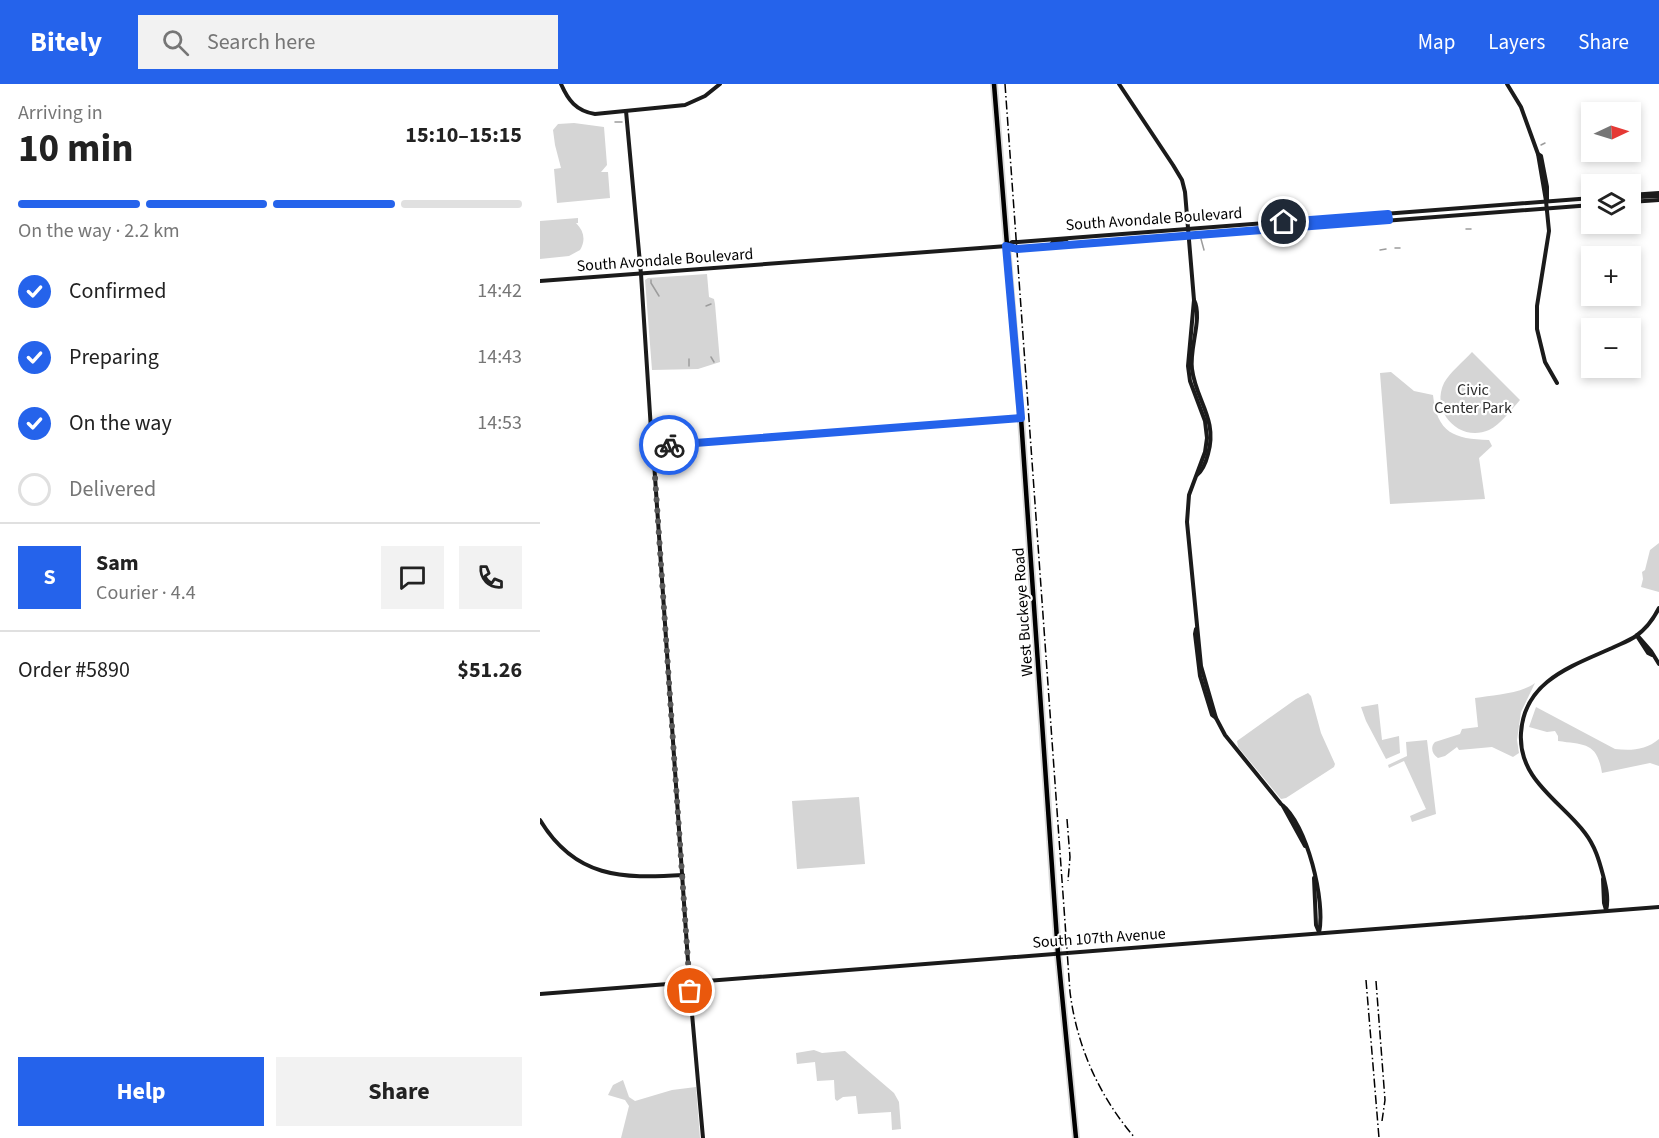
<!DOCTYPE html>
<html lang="en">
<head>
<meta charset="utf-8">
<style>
  :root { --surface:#fff; --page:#f2f2f2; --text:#222; --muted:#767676; --line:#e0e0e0; --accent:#2563eb }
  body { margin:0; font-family:"Source Sans 3",sans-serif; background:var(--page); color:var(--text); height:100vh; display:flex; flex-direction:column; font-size:22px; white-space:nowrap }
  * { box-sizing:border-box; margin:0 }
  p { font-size:20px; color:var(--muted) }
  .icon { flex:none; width:33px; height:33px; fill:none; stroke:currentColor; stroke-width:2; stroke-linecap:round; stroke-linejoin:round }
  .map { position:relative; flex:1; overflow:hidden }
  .sheet { display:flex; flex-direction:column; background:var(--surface); width:540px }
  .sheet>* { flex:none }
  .needle { width:39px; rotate:86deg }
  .controls { position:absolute; left:1041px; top:18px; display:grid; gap:12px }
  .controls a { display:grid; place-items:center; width:60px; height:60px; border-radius:0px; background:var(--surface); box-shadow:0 3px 9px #0003; font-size:30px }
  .pin { position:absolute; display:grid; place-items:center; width:51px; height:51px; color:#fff; margin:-26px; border:3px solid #fff; border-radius:50%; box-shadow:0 2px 6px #0007 }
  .courier { position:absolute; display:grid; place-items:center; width:60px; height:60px; margin:-30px; border:4px solid #2563eb; border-radius:50%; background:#fff; color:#222; box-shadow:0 2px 8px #0007 }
  .overview em { font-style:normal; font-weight:700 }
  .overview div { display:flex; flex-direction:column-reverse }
  .overview { display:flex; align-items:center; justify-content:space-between; height:102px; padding:0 18px }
  h1 { font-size:39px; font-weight:700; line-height:45px }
  .bar { display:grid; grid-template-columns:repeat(4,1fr); gap:9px 6px; align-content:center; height:72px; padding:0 18px }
  .bar i { height:8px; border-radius:4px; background:var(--line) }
  .bar .selected { background:var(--accent) }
  .bar p { grid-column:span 4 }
  .line { display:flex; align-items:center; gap:15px; padding:0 18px; border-top:2px solid var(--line) }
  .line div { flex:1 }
  .round { display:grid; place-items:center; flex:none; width:63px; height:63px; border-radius:0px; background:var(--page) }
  ol { padding:0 18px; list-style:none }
  li { display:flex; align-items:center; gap:18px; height:66px }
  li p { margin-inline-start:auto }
  li .icon { padding:6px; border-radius:50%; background:var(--accent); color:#fff; stroke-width:4 }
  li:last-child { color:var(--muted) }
  li i { width:33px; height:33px; border:3px solid var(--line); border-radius:50% }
  .action { display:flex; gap:12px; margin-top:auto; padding:12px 18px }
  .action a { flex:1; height:69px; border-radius:0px; background:var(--accent); color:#fff; font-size:24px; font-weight:700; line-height:69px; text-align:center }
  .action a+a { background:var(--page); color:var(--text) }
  header { display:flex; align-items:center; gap:36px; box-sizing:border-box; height:84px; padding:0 30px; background:var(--accent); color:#fff }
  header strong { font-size:28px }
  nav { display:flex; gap:33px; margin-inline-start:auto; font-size:21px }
  .search { width:420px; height:54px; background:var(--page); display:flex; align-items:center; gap:15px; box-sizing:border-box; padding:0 21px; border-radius:0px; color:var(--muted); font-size:22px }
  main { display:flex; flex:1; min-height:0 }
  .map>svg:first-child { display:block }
  .green { fill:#d5d5d5 }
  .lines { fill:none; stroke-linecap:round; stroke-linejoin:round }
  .stream { stroke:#9c9c9c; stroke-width:1.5 }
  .primary-casing { stroke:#dbdbdb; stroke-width:8 }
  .secondary { stroke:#1b1b1b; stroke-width:4 }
  .primary { stroke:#000; stroke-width:4.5 }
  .rail { stroke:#000; stroke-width:1.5; stroke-dasharray:9 3 1.5 3; stroke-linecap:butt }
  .done { stroke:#595959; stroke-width:6; stroke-dasharray:0 10.8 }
  .route { stroke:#2563eb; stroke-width:8 }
  .labels { text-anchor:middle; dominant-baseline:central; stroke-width:4.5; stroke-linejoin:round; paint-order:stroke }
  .street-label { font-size:16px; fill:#000; stroke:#fff }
  .park-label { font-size:16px; fill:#2c2c2c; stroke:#fff }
</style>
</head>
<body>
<header>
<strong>Bitely</strong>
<div class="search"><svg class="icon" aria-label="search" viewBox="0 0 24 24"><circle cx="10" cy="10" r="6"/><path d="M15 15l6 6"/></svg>Search here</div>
<nav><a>Map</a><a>Layers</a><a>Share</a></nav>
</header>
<main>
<section class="sheet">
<div class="overview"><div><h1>10 min</h1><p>Arriving in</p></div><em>15:10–15:15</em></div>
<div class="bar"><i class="selected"></i><i class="selected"></i><i class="selected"></i><i></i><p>On the way · 2.2 km</p></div>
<ol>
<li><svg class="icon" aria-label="check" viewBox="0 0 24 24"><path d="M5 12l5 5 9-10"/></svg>Confirmed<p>14:42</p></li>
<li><svg class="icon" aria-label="check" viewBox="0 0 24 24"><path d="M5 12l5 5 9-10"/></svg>Preparing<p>14:43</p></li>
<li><svg class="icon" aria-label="check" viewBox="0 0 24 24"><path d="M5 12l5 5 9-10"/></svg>On the way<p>14:53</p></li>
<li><i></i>Delivered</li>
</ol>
<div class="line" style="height:108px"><b class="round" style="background:var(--accent);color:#fff">S</b><div><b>Sam</b><p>Courier · 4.4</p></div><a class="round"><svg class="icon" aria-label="chat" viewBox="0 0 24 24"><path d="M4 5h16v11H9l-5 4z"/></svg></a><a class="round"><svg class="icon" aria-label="phone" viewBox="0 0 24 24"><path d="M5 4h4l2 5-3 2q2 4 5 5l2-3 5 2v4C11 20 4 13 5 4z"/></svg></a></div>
<div class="line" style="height:78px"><div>Order #5890</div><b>$51.26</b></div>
<div class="action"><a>Help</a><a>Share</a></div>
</section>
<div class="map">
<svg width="1119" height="1054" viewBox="0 0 1119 1054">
  <rect width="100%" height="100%" fill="#fff"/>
  <g class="green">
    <polygon points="34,39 64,43 67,81 61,88 68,88 70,114 17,119 14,85 21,84 15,61 13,46 18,40"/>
    <path d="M38,134V139H36C44,147 46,156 40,166L29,172L0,175V137Z"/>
    <polygon points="167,190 169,213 174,215 175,220 180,278 158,285 112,286 105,196 108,194"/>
    <path d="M932,268L980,316C971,326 961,340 949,346C920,359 890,328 904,299C910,288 923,278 932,268Z"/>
    <path d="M851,288L874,307L893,311C897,349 914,355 949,356L952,362L939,374L945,415L850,420L840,289Z"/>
    <polygon points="1119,459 1119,508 1101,503 1103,495 1102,488 1105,486 1110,466"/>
    <path d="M995,599L981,628L977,656L979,669L973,673L952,663L919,666L917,663L905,672L898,674C892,670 890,663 895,658L920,650L922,645L938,643L935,614C953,611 980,610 995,599Z"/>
    <polygon points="768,609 771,612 781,649 795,680 794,683 746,714 741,715 698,663 697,657 756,615"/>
    <polygon points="838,620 842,656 859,652 860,669 846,675 826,637 821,623"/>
    <path d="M996,623L1075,665C1091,667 1106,666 1119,655V682L1110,679L1062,689C1057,658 1045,661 1018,657V652L1015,647L1007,648L989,643Z"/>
    <polygon points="887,656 896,730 872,738 870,732 886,725 864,677 849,684 848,681 867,672 866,658"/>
    <polygon points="319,713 325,780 257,785 252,717"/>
    <polygon points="274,966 282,969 305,967 354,1009 359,1018 361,1045 352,1046 351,1028 318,1030 316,1012 303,1013 297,1017 295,1015 294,996 277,997 275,978 257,980 256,969"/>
    <polygon points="83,996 89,1013 95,1017 132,1006 156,1003 160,1054 81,1054 89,1022 85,1016 68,1011 73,1001"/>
  </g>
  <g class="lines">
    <g class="stream">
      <polyline points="75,38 82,38"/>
      <polyline points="1001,61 1005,59"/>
      <polyline points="926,145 931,145"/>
      <polyline points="661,155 664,166"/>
      <polyline points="855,164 860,164"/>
      <polyline points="840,166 846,165"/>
      <polyline points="111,196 111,199 119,212"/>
      <polyline points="166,222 171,220"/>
      <polyline points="171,273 174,278"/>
      <polyline points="149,282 149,275"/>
    </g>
    <defs>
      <polyline id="primary" points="454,0 481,334 518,870 536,1054"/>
    </defs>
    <use href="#primary" class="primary-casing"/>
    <g class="secondary">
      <path d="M21,0C28,16 36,27 55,30L145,21L165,12L180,0"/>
      <polyline points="579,0 633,81 642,96 645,108 654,216 648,282 650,297 665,337 667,354 665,368 649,411 647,438 661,582 676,634"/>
      <polyline points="967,0 981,23 998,70 1001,72 1007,103 1007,117"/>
      <polyline points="86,27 101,190 111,346 115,358"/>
      <polyline points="998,70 1006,117 1009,147 997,222 997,245 1005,278 1017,299"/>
      <polyline points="1090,111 1119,109"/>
      <polyline points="1099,117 1100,113 1119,112"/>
      <polyline points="1090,118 1119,116"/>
      <polyline points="467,162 473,166 478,165 1052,121"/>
      <polyline points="509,163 513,158 527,155"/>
      <polyline points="0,197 467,162 472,158 478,158 1052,114"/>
      <path d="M654,216C663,234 649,264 652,285C656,317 678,335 668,370C666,378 663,386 657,391"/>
      <polyline points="111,346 108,361 114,378"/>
      <polyline points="115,358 126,361 481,334"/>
      <polyline points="115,366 114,378 150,907 163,1054"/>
      <polyline points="115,366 126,361"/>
      <path d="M656,545L655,550L660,592L672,631L676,634L685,651L741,720C767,739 786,818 779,849"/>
      <polyline points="1097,551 1111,567 1119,580"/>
      <polyline points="1097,552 1108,569 1112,571"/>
      <polyline points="743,722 765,762"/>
      <path d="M0,736C35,794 82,795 143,791"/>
      <polyline points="774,794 776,841 779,848"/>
      <polyline points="1063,795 1064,819 1066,826"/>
      <path d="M1066,827C1069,814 1066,803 1063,791C1059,776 1055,762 1045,749C1021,717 978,696 981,649C984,597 1032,582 1072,564C1080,560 1089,557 1096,552C1106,545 1114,534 1119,524"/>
      <polyline points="0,910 1119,823"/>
    </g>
    <use href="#primary" class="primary"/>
    <g class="rail">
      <path d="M465,0L530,908C537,963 559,1012 595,1054"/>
      <polyline points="527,735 530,773 528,797"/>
      <polyline points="826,896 839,1054"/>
      <polyline points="836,897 845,1016 842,1037"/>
    </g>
  </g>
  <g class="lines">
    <polyline class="done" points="129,361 115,366 114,378 150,907"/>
    <polyline class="route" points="129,361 481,334 466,162 477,165 849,136 848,130 744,138"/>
  </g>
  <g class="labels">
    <g class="street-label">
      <text transform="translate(614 135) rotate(-4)">South Avondale Boulevard</text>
      <text transform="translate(125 176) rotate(-4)">South Avondale Boulevard</text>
      <text transform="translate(483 528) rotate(-94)">West Buckeye Road</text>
      <text transform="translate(559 854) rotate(-4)">South 107th Avenue</text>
    </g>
    <g class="park-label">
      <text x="933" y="306">Civic<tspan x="933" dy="18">Center Park</tspan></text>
    </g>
  </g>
</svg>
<div class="controls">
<a><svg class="needle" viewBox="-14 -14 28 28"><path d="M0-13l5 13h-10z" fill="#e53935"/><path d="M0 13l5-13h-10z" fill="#767676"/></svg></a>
<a><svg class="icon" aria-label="layers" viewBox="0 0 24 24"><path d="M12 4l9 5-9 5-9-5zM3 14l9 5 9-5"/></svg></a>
<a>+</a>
<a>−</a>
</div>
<div class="pin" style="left:150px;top:907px;background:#ea580c"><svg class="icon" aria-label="bag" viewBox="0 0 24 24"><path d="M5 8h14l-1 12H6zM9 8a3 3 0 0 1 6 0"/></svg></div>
<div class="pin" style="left:744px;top:138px;background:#1f2937"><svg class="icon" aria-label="home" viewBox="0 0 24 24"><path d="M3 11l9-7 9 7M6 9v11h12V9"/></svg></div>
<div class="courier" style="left:129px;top:361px"><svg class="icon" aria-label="bike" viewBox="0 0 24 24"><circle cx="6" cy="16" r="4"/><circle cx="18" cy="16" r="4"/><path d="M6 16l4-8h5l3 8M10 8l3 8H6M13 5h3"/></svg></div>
</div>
</main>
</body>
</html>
